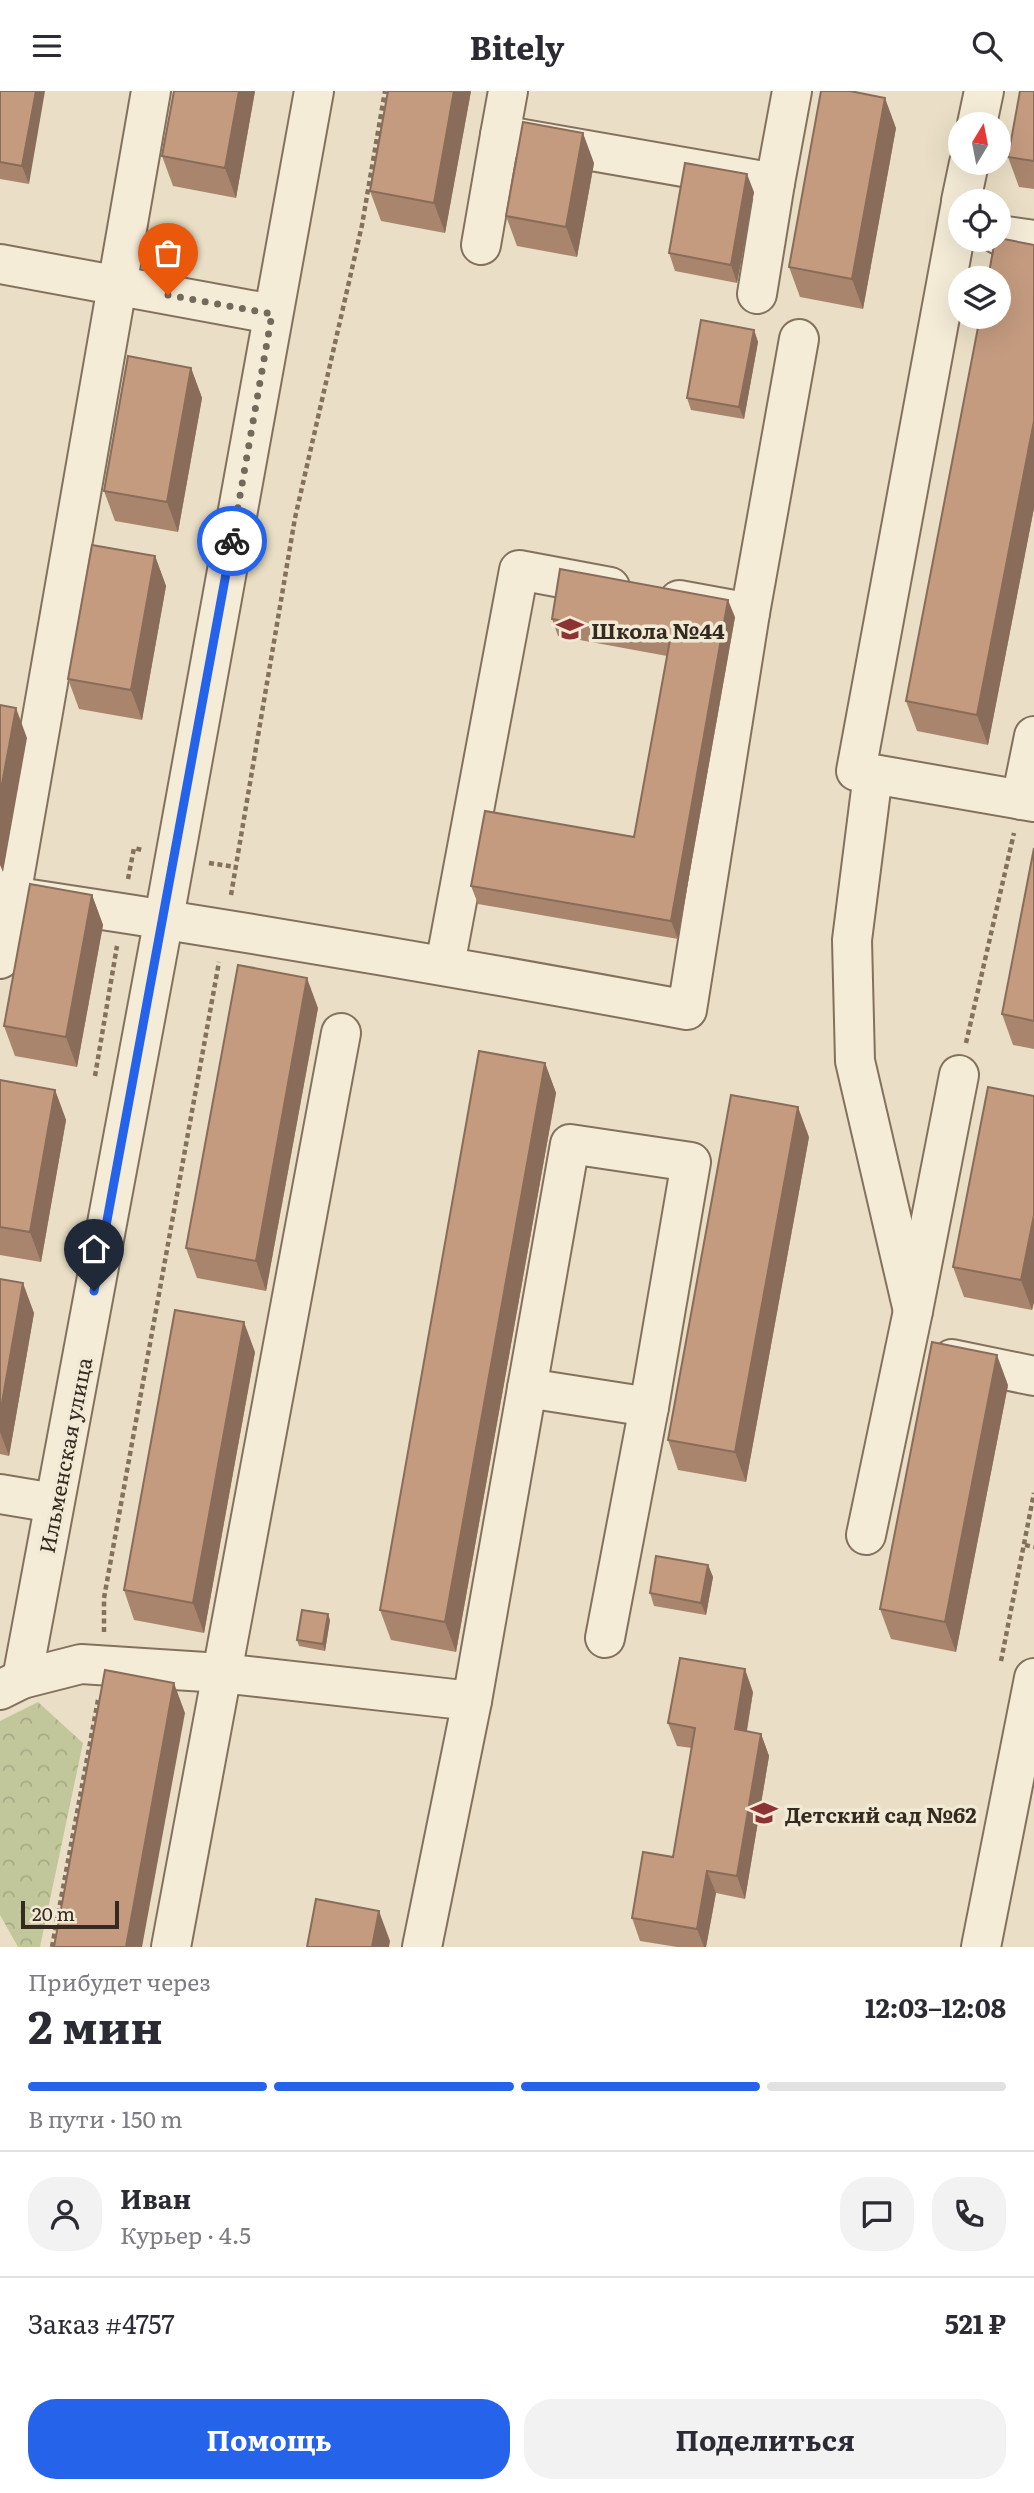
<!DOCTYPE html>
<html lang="ru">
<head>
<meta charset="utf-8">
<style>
  :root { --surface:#fff; --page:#f2f2f3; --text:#2b2b33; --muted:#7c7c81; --line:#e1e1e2; --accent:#2563eb }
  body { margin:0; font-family:Literata,serif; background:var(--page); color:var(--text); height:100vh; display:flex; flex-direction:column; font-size:26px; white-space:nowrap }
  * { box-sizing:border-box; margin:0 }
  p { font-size:23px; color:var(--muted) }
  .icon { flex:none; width:38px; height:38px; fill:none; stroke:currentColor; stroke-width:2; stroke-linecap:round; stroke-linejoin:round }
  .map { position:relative; height:1856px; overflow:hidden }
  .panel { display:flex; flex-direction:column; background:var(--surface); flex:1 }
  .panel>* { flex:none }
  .needle { width:46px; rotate:10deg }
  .controls { position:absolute; left:948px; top:21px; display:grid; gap:14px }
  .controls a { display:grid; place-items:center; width:63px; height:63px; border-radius:50%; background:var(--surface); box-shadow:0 7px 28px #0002; font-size:35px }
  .scale { position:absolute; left:21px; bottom:18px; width:98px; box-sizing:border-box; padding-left:7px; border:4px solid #352a20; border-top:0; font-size:19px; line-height:24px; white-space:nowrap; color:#352a20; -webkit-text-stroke:5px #f2e9d5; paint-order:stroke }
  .pin { position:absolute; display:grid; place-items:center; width:60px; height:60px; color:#fff; margin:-72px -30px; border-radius:50% 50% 50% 0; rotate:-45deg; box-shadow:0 0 7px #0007 }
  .pin .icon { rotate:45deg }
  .courier { position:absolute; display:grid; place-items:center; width:70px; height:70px; margin:-35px; border:5px solid #2563eb; border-radius:50%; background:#fff; color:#222; box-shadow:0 2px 9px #0007 }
  .overview em { font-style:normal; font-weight:700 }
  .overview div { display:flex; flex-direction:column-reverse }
  .overview { display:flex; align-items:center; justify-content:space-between; height:119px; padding:0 28px }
  h1 { font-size:46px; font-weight:700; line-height:52px }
  .bar { display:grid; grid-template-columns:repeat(4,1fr); gap:10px 7px; align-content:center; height:84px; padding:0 28px }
  .bar i { height:9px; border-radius:5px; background:var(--line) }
  .bar .selected { background:var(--accent) }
  .bar p { grid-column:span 4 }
  .line { display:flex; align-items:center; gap:18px; padding:0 28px; border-top:2px solid var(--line) }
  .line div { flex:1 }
  .round { display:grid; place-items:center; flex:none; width:74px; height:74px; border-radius:28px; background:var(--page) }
  .button { display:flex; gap:14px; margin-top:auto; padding:14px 28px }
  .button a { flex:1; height:80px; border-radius:28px; background:var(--accent); color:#fff; font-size:28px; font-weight:700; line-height:80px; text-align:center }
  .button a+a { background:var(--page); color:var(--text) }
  header { display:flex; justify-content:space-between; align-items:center; height:91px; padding:0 28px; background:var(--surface); font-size:32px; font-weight:700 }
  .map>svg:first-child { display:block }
  .forest { fill:url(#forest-crowns) }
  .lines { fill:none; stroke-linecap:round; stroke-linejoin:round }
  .minor-casing { stroke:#83715d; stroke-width:42 }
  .path { stroke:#83715d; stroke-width:4.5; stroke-dasharray:5 3.5; stroke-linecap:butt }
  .minor { stroke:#f5ecd8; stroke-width:38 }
  .wall { fill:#a9856d }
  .shaded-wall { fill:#896c59 }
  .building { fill:#c49b7f; stroke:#896c59; stroke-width:2 }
  .done { stroke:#74695a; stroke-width:7; stroke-dasharray:0 12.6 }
  .route { stroke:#2563eb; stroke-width:9 }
  .labels { text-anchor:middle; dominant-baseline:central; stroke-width:7; stroke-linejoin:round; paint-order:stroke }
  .poi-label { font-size:21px; font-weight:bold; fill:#352a20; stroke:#f2e9d5; text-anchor:start }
  .street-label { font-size:21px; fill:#352a20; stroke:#f2e9d5 }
</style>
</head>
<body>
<header><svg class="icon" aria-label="menu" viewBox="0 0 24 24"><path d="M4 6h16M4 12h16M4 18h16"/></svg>Bitely<svg class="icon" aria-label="search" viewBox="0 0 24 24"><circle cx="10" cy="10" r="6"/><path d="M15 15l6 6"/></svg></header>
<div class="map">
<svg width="1034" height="1856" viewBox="0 0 1034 1856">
  <defs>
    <pattern id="forest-crowns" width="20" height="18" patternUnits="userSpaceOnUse" patternTransform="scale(1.75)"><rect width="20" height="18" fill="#c2c79b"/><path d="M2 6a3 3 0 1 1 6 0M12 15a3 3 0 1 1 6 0" fill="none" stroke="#a7ab85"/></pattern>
  </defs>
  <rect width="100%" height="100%" fill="#eadfc6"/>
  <polygon class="forest" points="38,1611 83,1652 40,1856 18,1856 0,1824 0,1630"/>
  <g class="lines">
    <defs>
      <g id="minor">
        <polyline points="508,0 500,44 775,92 792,0"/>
        <polyline points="977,33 984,0"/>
        <polyline points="961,110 969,72"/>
        <polyline points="961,112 856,680 1034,711"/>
        <polyline points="999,144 1034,149"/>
        <polyline points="481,154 500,44"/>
        <polyline points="0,173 272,223"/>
        <polyline points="757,203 775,92"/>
        <polyline points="750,522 799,248"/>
        <polyline points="873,683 852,849 855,970 913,1220"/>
        <polyline points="1021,709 1034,645"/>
        <path d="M0,809L11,805C237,839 462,877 687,919L750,522L679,509"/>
        <polyline points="0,868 151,0"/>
        <polyline points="445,874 519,479 610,496"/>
        <polyline points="952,1268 1034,1285"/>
        <polyline points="527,1297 649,1316"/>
        <polyline points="0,1403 54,1412"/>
        <polyline points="866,1444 913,1220 959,984"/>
        <polyline points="22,1588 81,1573 221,1582 472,1610"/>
        <polyline points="0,1599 22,1588 164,827 314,0"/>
        <polyline points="171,1856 341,942"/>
        <polyline points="422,1856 472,1610 570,1053 691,1071 649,1316 605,1547"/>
        <polyline points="981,1856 1034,1587"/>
      </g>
    </defs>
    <use href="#minor" class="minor-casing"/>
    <g class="path">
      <polyline points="209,772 235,776"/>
      <polyline points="128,788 134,757 142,759"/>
      <polyline points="231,804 295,427 362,134 385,0"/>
      <polyline points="966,952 1014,742"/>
      <polyline points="95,985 117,855"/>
      <polyline points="1025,1454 1034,1456"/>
      <polyline points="104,1541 104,1507 219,871"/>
      <polyline points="1001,1570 1034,1402"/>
      <polyline points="52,1856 98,1609"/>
    </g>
    <use href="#minor" class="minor"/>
  </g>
  <g class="wall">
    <polygon points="0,0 29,93 0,88"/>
    <polygon points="255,0 236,107 173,95 162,65"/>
    <polygon points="471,0 445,142 381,130 370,100"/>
    <polygon points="1034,0 1034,98 1019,96 1008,66"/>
    <polygon points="896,37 863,218 800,206 789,176"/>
    <polygon points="594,72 577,166 517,155 506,125"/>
    <polygon points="754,101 737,192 675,180 669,162"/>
    <polygon points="1034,154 1034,417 988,654 917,640 906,610"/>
    <polygon points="754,239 758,251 744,328 691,319 687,307"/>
    <polygon points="191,277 202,307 178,441 115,430 104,400"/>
    <polygon points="155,465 166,495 142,629 79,618 68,588"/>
    <polygon points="735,526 678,848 478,813 471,795 634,746 667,565 558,545 552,528"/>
    <polygon points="1034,757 1034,958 1013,954 1002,923"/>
    <polygon points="92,804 103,834 77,976 15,965 4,935"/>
    <polygon points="318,917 266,1200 197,1187 186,1157"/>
    <polygon points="545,972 556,1002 456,1561 391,1549 380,1519"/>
    <polygon points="0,989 55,999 66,1029 41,1171 0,1164"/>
    <polygon points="1034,1005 1034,1211 1032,1219 964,1206 953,1176"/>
    <polygon points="809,1046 746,1391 678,1379 668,1349"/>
    <polygon points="0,1188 34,1222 9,1365 0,1363"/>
    <polygon points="255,1261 204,1542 134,1529 124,1499"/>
    <polygon points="1008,1294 956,1561 891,1548 880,1518"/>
    <polygon points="708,1474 713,1486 706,1524 654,1515 650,1502"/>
    <polygon points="330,1529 325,1560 299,1555 297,1549"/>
    <polygon points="753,1601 747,1640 761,1643 769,1665 745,1808 716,1802 706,1856 677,1856 640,1850 632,1827 673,1766 692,1657 677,1655 668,1632"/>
  </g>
  <g class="shaded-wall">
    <polygon points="36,0 45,0 29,93 22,75"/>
    <polygon points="239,0 255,0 236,107 225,77"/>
    <polygon points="454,0 471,0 445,142 434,112"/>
    <polygon points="885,7 896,37 863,218 852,188"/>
    <polygon points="583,42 594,72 577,166 566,136"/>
    <polygon points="747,83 754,101 737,192 731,174"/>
    <polygon points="754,239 758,251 744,328 739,316"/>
    <polygon points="191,277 202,307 178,441 167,411"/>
    <polygon points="1034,330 1034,417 988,654 977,624"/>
    <polygon points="155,465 166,495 142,629 131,599"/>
    <polygon points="728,509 735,526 678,848 671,830"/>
    <polygon points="16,617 27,647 3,781 0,774 0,704"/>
    <polygon points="92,804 103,834 77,976 66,946"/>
    <polygon points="307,887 318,917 266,1200 256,1170"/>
    <polygon points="545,972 556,1002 456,1561 445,1531"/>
    <polygon points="55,999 66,1029 41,1171 30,1141"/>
    <polygon points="798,1016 809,1046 746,1391 735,1361"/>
    <polygon points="1034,1124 1034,1211 1032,1219 1021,1189"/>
    <polygon points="23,1192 34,1222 9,1365 0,1341 0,1323"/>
    <polygon points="244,1231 255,1261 204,1542 193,1512"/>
    <polygon points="997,1264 1008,1294 956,1561 945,1531"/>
    <polygon points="708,1474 713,1486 706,1524 701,1512"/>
    <polygon points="328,1523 330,1529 325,1560 323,1553"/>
    <polygon points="745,1578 753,1601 743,1661 735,1638"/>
    <polygon points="174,1592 185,1622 142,1856 126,1856"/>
    <polygon points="761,1643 769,1665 745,1808 737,1785"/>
    <polygon points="707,1780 716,1802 706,1856 704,1856 697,1838"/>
    <polygon points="379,1820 390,1850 389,1856 372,1856"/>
  </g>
  <g class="building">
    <polygon points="0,0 36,0 22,75 0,71"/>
    <polygon points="174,0 239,0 225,77 162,65"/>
    <polygon points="388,0 454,0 434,112 370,100"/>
    <polygon points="821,0 850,0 885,7 852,188 789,176"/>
    <polygon points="1020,0 1034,0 1034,70 1008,66"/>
    <polygon points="523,31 583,42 566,136 506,125"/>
    <polygon points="685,72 747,83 731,174 669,162"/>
    <polygon points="999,147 1034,154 1034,330 977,624 906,610 980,226 999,226 999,187 988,187 995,149 999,149"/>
    <polygon points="701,229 754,239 739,316 687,307"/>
    <polygon points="128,265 191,277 167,411 104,400"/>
    <polygon points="92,454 155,465 131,599 68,588"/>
    <polygon points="560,478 728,509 671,830 471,795 485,720 634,746 670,549 552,528"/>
    <polygon points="0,614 16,617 0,704"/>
    <polygon points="1034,757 1034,930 1002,923"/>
    <polygon points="30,793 92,804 66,946 4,935"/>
    <polygon points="238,874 307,887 256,1170 186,1157"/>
    <polygon points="479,960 545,972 445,1531 380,1519"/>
    <polygon points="0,989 55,999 30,1141 0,1136"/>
    <polygon points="988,996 1034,1005 1034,1124 1021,1189 953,1176"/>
    <polygon points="731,1004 798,1016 735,1361 668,1349"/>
    <polygon points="0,1188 23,1192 0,1323"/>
    <polygon points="175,1219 244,1231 193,1512 124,1499"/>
    <polygon points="932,1251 997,1264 945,1531 880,1518"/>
    <polygon points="656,1465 708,1474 701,1512 650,1502"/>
    <polygon points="302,1519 328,1523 323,1553 297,1549"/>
    <polygon points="680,1567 745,1578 735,1638 761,1643 737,1785 707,1780 697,1838 632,1827 643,1761 673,1766 695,1637 668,1632"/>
    <polygon points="105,1579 174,1592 126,1856 54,1856"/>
    <polygon points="316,1808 379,1820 372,1856 307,1856"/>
  </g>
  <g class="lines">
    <polyline class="done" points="168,204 272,223 232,450"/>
    <polyline class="route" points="94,1200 232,450"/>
  </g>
  <defs>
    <symbol id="school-bare" viewBox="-9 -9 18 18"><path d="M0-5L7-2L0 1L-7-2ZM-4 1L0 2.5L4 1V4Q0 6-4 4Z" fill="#8c3335" stroke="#f2e9d5" stroke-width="2.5" paint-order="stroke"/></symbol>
  </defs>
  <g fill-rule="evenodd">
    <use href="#school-bare" x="551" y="519" width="38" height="38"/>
    <use href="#school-bare" x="745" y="1703" width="38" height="38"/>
  </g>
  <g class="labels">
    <g class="poi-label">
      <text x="591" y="538">Школа №44</text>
      <text x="785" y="1722">Детский сад №62</text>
    </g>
    <g class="street-label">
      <text transform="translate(64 1364) rotate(-79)">Ильменская улица</text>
    </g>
  </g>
</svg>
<div class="controls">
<a><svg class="needle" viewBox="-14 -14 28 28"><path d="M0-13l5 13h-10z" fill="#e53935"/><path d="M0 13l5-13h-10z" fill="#7c7c81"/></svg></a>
<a><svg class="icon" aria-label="locate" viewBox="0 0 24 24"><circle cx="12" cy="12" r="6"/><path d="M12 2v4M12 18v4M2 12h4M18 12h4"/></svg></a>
<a><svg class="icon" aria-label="layers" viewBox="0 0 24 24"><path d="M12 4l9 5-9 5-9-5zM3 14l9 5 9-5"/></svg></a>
</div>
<div class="scale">20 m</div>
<div class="pin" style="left:168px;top:204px;background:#ea580c"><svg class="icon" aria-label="bag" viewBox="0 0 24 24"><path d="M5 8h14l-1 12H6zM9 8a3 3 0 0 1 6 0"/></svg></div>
<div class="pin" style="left:94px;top:1200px;background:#1f2937"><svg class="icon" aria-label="home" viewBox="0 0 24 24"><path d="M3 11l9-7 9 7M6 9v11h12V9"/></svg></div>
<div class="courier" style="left:232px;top:450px"><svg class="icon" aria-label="bike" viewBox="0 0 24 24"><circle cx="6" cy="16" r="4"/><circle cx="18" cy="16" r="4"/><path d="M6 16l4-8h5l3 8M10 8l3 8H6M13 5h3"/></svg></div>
</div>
<section class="panel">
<div class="overview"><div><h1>2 мин</h1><p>Прибудет через</p></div><em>12:03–12:08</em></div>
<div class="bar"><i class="selected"></i><i class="selected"></i><i class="selected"></i><i></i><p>В пути · 150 m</p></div>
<div class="line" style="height:126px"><a class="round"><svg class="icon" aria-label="person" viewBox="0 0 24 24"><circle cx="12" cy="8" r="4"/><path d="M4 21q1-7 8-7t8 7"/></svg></a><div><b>Иван</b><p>Курьер · 4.5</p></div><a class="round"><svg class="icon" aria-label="chat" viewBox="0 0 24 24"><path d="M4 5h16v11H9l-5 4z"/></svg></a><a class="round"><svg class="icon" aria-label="phone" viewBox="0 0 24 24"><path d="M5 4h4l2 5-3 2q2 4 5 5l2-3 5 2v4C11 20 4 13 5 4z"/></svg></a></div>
<div class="line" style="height:91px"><div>Заказ #4757</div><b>521 ₽</b></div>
<div class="button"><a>Помощь</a><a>Поделиться</a></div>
</section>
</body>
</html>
